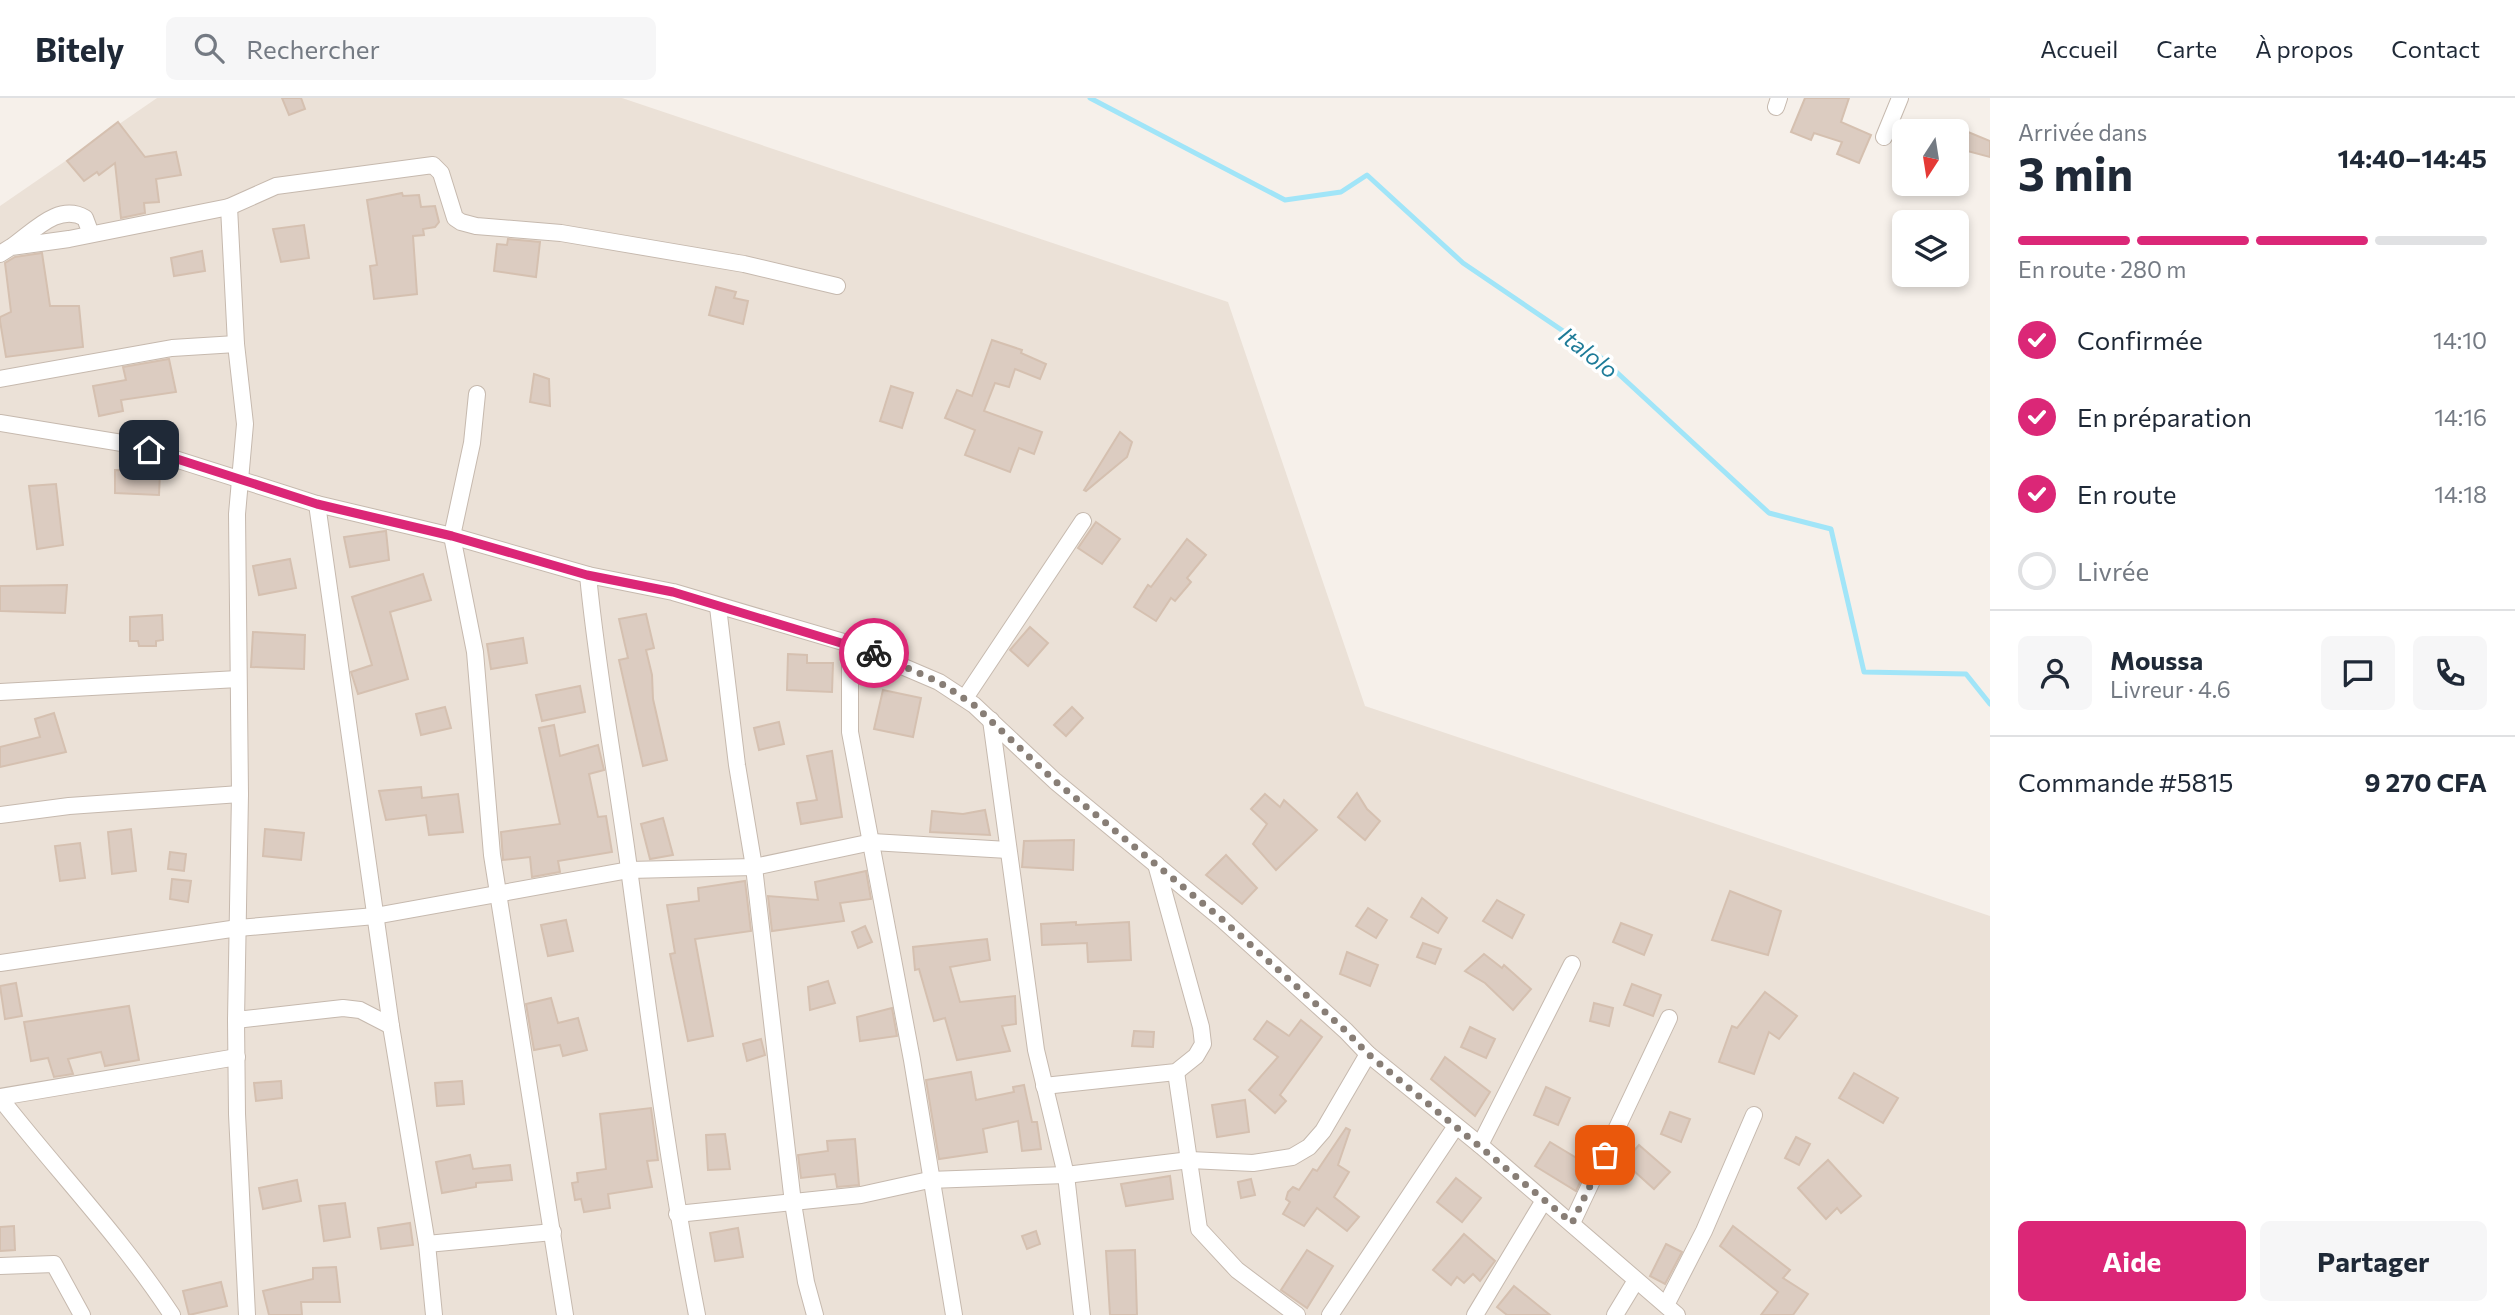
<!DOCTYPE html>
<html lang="fr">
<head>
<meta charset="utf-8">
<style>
  :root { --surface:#fff; --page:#f6f6f7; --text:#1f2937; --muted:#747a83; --line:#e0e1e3; --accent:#db2777 }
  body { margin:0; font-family:Commissioner,sans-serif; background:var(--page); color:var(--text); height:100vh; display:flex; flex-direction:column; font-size:26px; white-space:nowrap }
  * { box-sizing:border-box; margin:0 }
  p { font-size:23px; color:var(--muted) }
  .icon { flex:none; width:38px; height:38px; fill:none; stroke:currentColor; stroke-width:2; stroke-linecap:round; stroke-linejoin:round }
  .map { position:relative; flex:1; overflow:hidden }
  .panel { display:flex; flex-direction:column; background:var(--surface); width:525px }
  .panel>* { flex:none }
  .needle { width:46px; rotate:192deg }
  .controls { position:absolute; left:1892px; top:21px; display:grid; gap:14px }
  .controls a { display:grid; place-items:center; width:77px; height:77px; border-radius:10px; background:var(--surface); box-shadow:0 4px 10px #0003; font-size:35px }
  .pin { position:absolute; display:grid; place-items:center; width:60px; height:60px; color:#fff; margin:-30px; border-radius:14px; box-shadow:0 4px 10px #0006 }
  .courier { position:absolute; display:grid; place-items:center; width:70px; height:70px; margin:-35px; border:5px solid #db2777; border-radius:50%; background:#fff; color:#222; box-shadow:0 2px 9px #0007 }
  .headline em { font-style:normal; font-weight:700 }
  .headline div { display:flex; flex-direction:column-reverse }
  .headline { display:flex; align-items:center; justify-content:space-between; height:119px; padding:0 28px }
  h1 { font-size:46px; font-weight:700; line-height:52px }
  .bar { display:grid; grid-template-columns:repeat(4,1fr); gap:10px 7px; align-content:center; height:84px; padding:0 28px }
  .bar i { height:9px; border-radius:5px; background:var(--line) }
  .bar .current { background:var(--accent) }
  .bar p { grid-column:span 4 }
  .line { display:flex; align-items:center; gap:18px; padding:0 28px; border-top:2px solid var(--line) }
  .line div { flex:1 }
  .round { display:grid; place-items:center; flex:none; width:74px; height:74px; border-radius:10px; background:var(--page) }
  ol { padding:0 28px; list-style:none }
  li { display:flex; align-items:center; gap:21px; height:77px }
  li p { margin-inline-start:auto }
  li .icon { padding:7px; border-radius:50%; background:var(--accent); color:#fff; stroke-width:4 }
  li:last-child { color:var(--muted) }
  li i { width:38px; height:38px; border:4px solid var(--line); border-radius:50% }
  .action { display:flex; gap:14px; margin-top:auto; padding:14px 28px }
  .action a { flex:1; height:80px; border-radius:10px; background:var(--accent); color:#fff; font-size:28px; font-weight:700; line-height:80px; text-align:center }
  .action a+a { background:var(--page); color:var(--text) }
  header { display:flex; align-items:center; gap:42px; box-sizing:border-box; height:98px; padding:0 35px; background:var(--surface); border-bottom:2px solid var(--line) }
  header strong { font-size:33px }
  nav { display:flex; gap:38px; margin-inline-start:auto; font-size:24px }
  .search { width:490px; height:63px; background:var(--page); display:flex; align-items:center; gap:18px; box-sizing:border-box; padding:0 24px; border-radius:10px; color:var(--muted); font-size:26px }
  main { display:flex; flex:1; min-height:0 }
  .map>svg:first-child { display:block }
  .residential { fill:#ebe1d7 }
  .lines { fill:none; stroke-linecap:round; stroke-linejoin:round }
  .stream { stroke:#a1e5f8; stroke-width:5 }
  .building { fill:#dcccc1; stroke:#d5c0b0; stroke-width:2 }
  .street-casing { stroke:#c6b9ae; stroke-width:18 }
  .street { stroke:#fff; stroke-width:16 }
  .done { stroke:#887e76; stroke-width:7; stroke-dasharray:0 12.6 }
  .route { stroke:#db2777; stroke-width:9 }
  .labels { text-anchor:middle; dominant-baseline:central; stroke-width:7; stroke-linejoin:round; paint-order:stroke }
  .water-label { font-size:23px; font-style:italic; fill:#1e7b98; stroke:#fff }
</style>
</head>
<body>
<header>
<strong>Bitely</strong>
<div class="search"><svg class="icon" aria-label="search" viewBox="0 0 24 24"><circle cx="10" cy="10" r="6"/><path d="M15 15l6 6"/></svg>Rechercher</div>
<nav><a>Accueil</a><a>Carte</a><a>À propos</a><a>Contact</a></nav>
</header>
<main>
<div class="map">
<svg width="1990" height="1217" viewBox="0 0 1990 1217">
  <rect width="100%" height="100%" fill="#f6f0ea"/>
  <polygon class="residential" points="157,0 622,0 1228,204 1365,608 1990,818 1990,1217 0,1217 0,108"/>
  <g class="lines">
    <polyline class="stream" points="1090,0 1285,102 1341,94 1367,77 1463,165 1597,256 1769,415 1831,431 1864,574 1966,576 1990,606"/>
  </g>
  <g class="building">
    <polygon points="282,0 301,0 305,11 289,17"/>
    <polygon points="1805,0 1849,0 1841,24 1871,37 1859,65 1837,56 1842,44 1814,35 1811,42 1791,34"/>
    <polygon points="118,24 145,59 176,54 181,77 156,81 159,104 144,105 145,115 121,120 115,65 99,77 97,74 84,83 67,63"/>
    <polygon points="1956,29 1990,43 1990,59 1956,50"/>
    <polygon points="402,95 403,98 419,97 421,109 435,108 439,124 435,129 423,131 424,137 413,138 417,196 374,201 370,168 377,167 367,102"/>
    <polygon points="304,127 309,160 281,164 273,131"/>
    <polygon points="508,141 540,144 536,179 494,173 497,146 507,147"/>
    <polygon points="202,153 205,173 174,178 171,160"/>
    <polygon points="42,155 50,208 79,208 83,249 6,259 0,223 0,219 11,214 5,165 15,159"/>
    <polygon points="716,189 736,194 734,200 748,203 743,226 709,217"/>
    <polygon points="992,242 1022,252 1021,255 1046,266 1040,281 1015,271 1009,289 995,285 984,313 1042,334 1034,356 1019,350 1010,374 965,357 975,332 945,320 957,292 972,298"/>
    <polygon points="169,261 176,294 121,302 123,313 99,318 93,288 126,282 123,269"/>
    <polygon points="534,276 549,281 550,308 530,304"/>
    <polygon points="891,288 913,295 902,330 880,323"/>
    <polygon points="1120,334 1132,344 1127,359 1086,393 1084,392"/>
    <polygon points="115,372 160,374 159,397 115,395"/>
    <polygon points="56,386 63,447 37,451 29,388"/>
    <polygon points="1096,424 1120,441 1102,466 1078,450"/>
    <polygon points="386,433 389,462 350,469 344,439"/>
    <polygon points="1187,441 1206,457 1187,480 1191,484 1175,503 1171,500 1156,523 1134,509 1148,487 1151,489"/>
    <polygon points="290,461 296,490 259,497 253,468"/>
    <polygon points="423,476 431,502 390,514 408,581 358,596 351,574 372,567 352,499"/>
    <polygon points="67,487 65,515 0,513 0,488"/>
    <polygon points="646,516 654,550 646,552 652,577 653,601 667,662 643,668 619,562 628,560 619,521"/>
    <polygon points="162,517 163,542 156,543 156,548 139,548 138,543 130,543 130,519"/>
    <polygon points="1030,529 1048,545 1028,568 1010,552"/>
    <polygon points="253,534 305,537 304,571 251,569"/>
    <polygon points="523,540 527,565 491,571 487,546"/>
    <polygon points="788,556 807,557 807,565 833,565 832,594 787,592"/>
    <polygon points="580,588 585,614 542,623 536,597"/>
    <polygon points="883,592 921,600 913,639 874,631"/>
    <polygon points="445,609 451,630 421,637 416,616"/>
    <polygon points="1072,609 1083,620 1066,638 1054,627"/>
    <polygon points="54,615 66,654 0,669 0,649 40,639 35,621"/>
    <polygon points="779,624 784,646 759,652 754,630"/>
    <polygon points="554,627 560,658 598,647 604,672 589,676 598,719 606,718 612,754 558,763 560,774 532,779 530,759 503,762 501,734 560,726 539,630"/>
    <polygon points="832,653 842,719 801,726 797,705 817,702 807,658"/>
    <polygon points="421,689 422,700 458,696 463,734 429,737 426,717 386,722 379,693"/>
    <polygon points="1357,695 1367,711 1380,723 1365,742 1338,719"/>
    <polygon points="1265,696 1280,709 1284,702 1317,732 1276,772 1253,746 1267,726 1251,711"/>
    <polygon points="985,712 990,737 930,734 932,713 963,716"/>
    <polygon points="663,720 673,757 650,761 641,726"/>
    <polygon points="131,731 136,773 112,776 108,734"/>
    <polygon points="265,731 304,735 301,762 263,758"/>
    <polygon points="1074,742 1073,772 1022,769 1024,743"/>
    <polygon points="80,745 85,780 60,783 55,748"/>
    <polygon points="170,754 186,756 184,773 168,771"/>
    <polygon points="1226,757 1257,790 1242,806 1206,777"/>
    <polygon points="866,773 871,801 840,805 844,823 772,833 768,798 818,802 815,784"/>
    <polygon points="172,781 191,783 188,804 170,801"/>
    <polygon points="745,783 751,833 695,841 713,938 688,943 670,856 675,855 667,807 699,803 698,790"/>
    <polygon points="1730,793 1781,813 1768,857 1712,842"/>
    <polygon points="1422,800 1447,820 1438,835 1411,819"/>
    <polygon points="1497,802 1524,817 1512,840 1483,823"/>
    <polygon points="1368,810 1387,822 1376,840 1356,828"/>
    <polygon points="566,822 573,853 548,858 541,827"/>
    <polygon points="1076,824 1076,827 1129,824 1131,862 1088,864 1087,845 1042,847 1041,826"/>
    <polygon points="1621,825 1652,837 1644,857 1613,844"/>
    <polygon points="865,828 872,844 858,850 852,834"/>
    <polygon points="987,841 990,862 950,869 960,904 1015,898 1016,926 1002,928 1010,953 957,962 945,920 934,923 919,871 915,872 913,849"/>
    <polygon points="1423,845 1441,851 1435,866 1417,859"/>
    <polygon points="1347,854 1378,867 1370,888 1340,876"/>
    <polygon points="1484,856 1502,870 1504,867 1531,891 1513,912 1485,885 1465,873"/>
    <polygon points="828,883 835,905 810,912 808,889"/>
    <polygon points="16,885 22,918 5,921 0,888"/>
    <polygon points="1632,886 1661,897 1653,918 1624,907"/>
    <polygon points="1765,894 1797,918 1779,941 1769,934 1754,976 1719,964 1732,928 1737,930"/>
    <polygon points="551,900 558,925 578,920 587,952 563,958 560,947 534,952 526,906"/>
    <polygon points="1594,905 1613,910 1609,928 1590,923"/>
    <polygon points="129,908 139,962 105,968 101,954 68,961 73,976 54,979 48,960 31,963 24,924"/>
    <polygon points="892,910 897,938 860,943 857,919"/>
    <polygon points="1301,922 1322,939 1280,997 1286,1003 1275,1015 1249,992 1278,959 1254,941 1267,923 1289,938"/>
    <polygon points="1470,929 1495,941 1486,960 1461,949"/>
    <polygon points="1134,933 1154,934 1153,949 1132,948"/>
    <polygon points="761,941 765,957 747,963 743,946"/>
    <polygon points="1445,959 1490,994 1475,1018 1431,981"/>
    <polygon points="971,974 976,1002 1014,994 1013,989 1024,987 1032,1024 1037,1024 1041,1051 1022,1053 1018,1023 983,1031 987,1054 939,1061 926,982"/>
    <polygon points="1854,975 1898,1000 1883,1025 1839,1000"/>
    <polygon points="281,983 282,1000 256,1003 254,985"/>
    <polygon points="462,983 464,1006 437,1008 435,985"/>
    <polygon points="1546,989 1570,1000 1558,1027 1534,1017"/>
    <polygon points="1245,1002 1249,1034 1217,1039 1212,1007"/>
    <polygon points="651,1010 658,1062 647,1063 652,1089 608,1096 610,1110 584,1114 581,1101 575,1102 572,1085 578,1084 577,1075 606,1071 600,1016"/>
    <polygon points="1670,1014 1690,1021 1681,1044 1661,1036"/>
    <polygon points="1346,1030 1350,1032 1338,1067 1349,1074 1334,1099 1359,1119 1347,1133 1317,1110 1304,1128 1283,1116 1290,1104 1286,1101 1288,1094 1293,1089 1299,1092 1313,1071 1317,1073"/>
    <polygon points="725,1036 730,1071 708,1072 706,1037"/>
    <polygon points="1796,1039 1810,1046 1799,1067 1785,1060"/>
    <polygon points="855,1041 859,1087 837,1089 835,1076 801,1080 798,1057 828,1053 827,1043"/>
    <polygon points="1550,1044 1588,1067 1576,1093 1535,1068"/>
    <polygon points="1639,1047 1670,1074 1654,1091 1624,1064"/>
    <polygon points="470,1057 473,1071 510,1067 512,1082 476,1085 476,1089 442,1095 436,1064"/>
    <polygon points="1828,1062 1861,1098 1841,1115 1837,1110 1826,1121 1798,1090"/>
    <polygon points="1170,1078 1173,1101 1126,1108 1121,1086"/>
    <polygon points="1456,1080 1481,1100 1462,1124 1437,1104"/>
    <polygon points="1251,1081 1255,1097 1241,1100 1238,1084"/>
    <polygon points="297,1082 301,1103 263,1111 259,1090"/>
    <polygon points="345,1105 350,1139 324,1143 319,1108"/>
    <polygon points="410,1125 413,1147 381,1151 378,1130"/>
    <polygon points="14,1128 15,1152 0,1153 0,1129"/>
    <polygon points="1733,1128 1790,1172 1783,1180 1808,1196 1793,1217 1761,1217 1778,1194 1720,1148"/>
    <polygon points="738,1130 743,1159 715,1163 710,1135"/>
    <polygon points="1036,1133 1040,1146 1027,1151 1022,1138"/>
    <polygon points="1464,1136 1495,1163 1480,1183 1473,1176 1464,1185 1457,1179 1451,1187 1433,1172"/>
    <polygon points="1666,1146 1682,1154 1665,1186 1650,1178"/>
    <polygon points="1135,1152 1137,1217 1110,1217 1106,1153"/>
    <polygon points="1307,1152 1333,1168 1307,1210 1281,1192"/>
    <polygon points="336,1169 340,1204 301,1204 302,1217 269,1217 263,1193 313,1181 313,1170"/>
    <polygon points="221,1184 227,1208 189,1217 183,1193"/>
    <polygon points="1514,1188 1550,1217 1507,1217 1497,1209"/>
  </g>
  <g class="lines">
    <defs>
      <g id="street">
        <polyline points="1776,9 1779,0"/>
        <polyline points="1884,39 1900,0"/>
        <polyline points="229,109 236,246 245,326 237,416 240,696 236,922 237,1016 247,1217"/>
        <path d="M14,147C35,132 59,105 85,120L91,136"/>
        <polyline points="0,156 11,149 69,141 229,109 276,88 433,67 441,75 455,120 461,124 476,128 561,135 744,166 837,188"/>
        <polyline points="0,281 172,250 236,246"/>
        <polyline points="477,296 472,345 452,438 475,554 492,757 565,1217"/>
        <polyline points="0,325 128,346 317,406 452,438 588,477 673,494 850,546 939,584 974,607 1055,683 1223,822 1346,933 1368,956 1480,1047 1677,1217"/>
        <polyline points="317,406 391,928 427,1146 434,1217"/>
        <path d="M588,477C597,571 614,663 627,756C648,910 667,1064 697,1217"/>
        <polyline points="718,509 737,667 754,769 793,1105 806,1184 815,1217"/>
        <polyline points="850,546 850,634 912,962 954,1217"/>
        <polyline points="0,594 238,581"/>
        <polyline points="965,600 1083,423"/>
        <polyline points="991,622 1036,952 1066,1077 1082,1217"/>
        <polyline points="0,717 69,708 240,696"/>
        <polyline points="0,865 238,830 375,818 629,772 754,769 872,744 1008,752"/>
        <polyline points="236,922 343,910 360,912 391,928"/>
        <polyline points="1176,974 1199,1131 1237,1172 1297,1217"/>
        <polyline points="1044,988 1176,974 1196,958 1203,946 1201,929 1156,766"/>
        <polyline points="0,999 237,959"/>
        <path d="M0,1000C57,1073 121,1139 172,1217"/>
        <polyline points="1480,1047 1572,866"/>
        <polyline points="677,1116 861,1097 929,1082 1066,1077 1190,1062 1253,1065 1292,1059 1309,1049 1323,1033 1368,956"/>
        <polyline points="1572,1125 1669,920"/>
        <polyline points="427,1146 553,1134"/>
        <polyline points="0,1168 54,1166 82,1217"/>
        <polyline points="1666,1207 1704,1133 1754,1017"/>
        <polyline points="1330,1217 1456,1028"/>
        <polyline points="1475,1217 1543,1104"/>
        <polyline points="1615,1217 1635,1184"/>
      </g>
    </defs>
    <use href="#street" class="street-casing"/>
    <use href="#street" class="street"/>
  </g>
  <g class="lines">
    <polyline class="done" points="874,555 939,584 974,607 1055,683 1223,822 1346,933 1368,956 1572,1125 1605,1057"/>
    <polyline class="route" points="149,352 317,406 452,438 587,477 673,494 874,555"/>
  </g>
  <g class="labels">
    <g class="water-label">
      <text transform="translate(1589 254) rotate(38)">Italolo</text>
    </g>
  </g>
</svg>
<div class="controls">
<a><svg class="needle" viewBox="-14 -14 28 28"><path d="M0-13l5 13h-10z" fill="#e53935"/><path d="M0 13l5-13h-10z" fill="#747a83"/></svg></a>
<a><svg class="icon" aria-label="layers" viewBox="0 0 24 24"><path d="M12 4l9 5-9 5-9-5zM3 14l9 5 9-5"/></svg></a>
</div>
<div class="pin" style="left:1605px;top:1057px;background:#ea580c"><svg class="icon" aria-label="bag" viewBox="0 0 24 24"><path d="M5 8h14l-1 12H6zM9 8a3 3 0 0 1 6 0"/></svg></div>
<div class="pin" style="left:149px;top:352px;background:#1f2937"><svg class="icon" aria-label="home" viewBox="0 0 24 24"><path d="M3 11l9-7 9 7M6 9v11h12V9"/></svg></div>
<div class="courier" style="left:874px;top:555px"><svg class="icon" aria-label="bike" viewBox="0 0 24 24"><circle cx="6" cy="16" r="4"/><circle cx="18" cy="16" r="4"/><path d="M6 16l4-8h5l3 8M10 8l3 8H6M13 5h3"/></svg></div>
</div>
<section class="panel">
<div class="headline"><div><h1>3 min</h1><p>Arrivée dans</p></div><em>14:40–14:45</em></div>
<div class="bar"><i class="current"></i><i class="current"></i><i class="current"></i><i></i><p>En route · 280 m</p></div>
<ol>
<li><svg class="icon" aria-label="check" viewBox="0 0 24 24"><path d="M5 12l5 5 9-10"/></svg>Confirmée<p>14:10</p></li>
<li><svg class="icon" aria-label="check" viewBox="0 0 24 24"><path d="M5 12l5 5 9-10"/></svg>En préparation<p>14:16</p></li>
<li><svg class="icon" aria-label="check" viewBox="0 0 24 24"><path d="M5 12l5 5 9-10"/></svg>En route<p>14:18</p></li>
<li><i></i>Livrée</li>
</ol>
<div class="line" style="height:126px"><a class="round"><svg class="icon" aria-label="person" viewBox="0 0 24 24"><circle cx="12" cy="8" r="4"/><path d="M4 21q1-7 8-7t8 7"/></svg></a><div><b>Moussa</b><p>Livreur · 4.6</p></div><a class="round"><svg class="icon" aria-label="chat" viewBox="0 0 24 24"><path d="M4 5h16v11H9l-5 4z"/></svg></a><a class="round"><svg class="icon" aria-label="phone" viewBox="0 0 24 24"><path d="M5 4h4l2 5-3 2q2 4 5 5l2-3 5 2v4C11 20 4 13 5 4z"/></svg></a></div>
<div class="line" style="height:91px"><div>Commande #5815</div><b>9 270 CFA</b></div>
<div class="action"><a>Aide</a><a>Partager</a></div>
</section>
</main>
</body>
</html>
